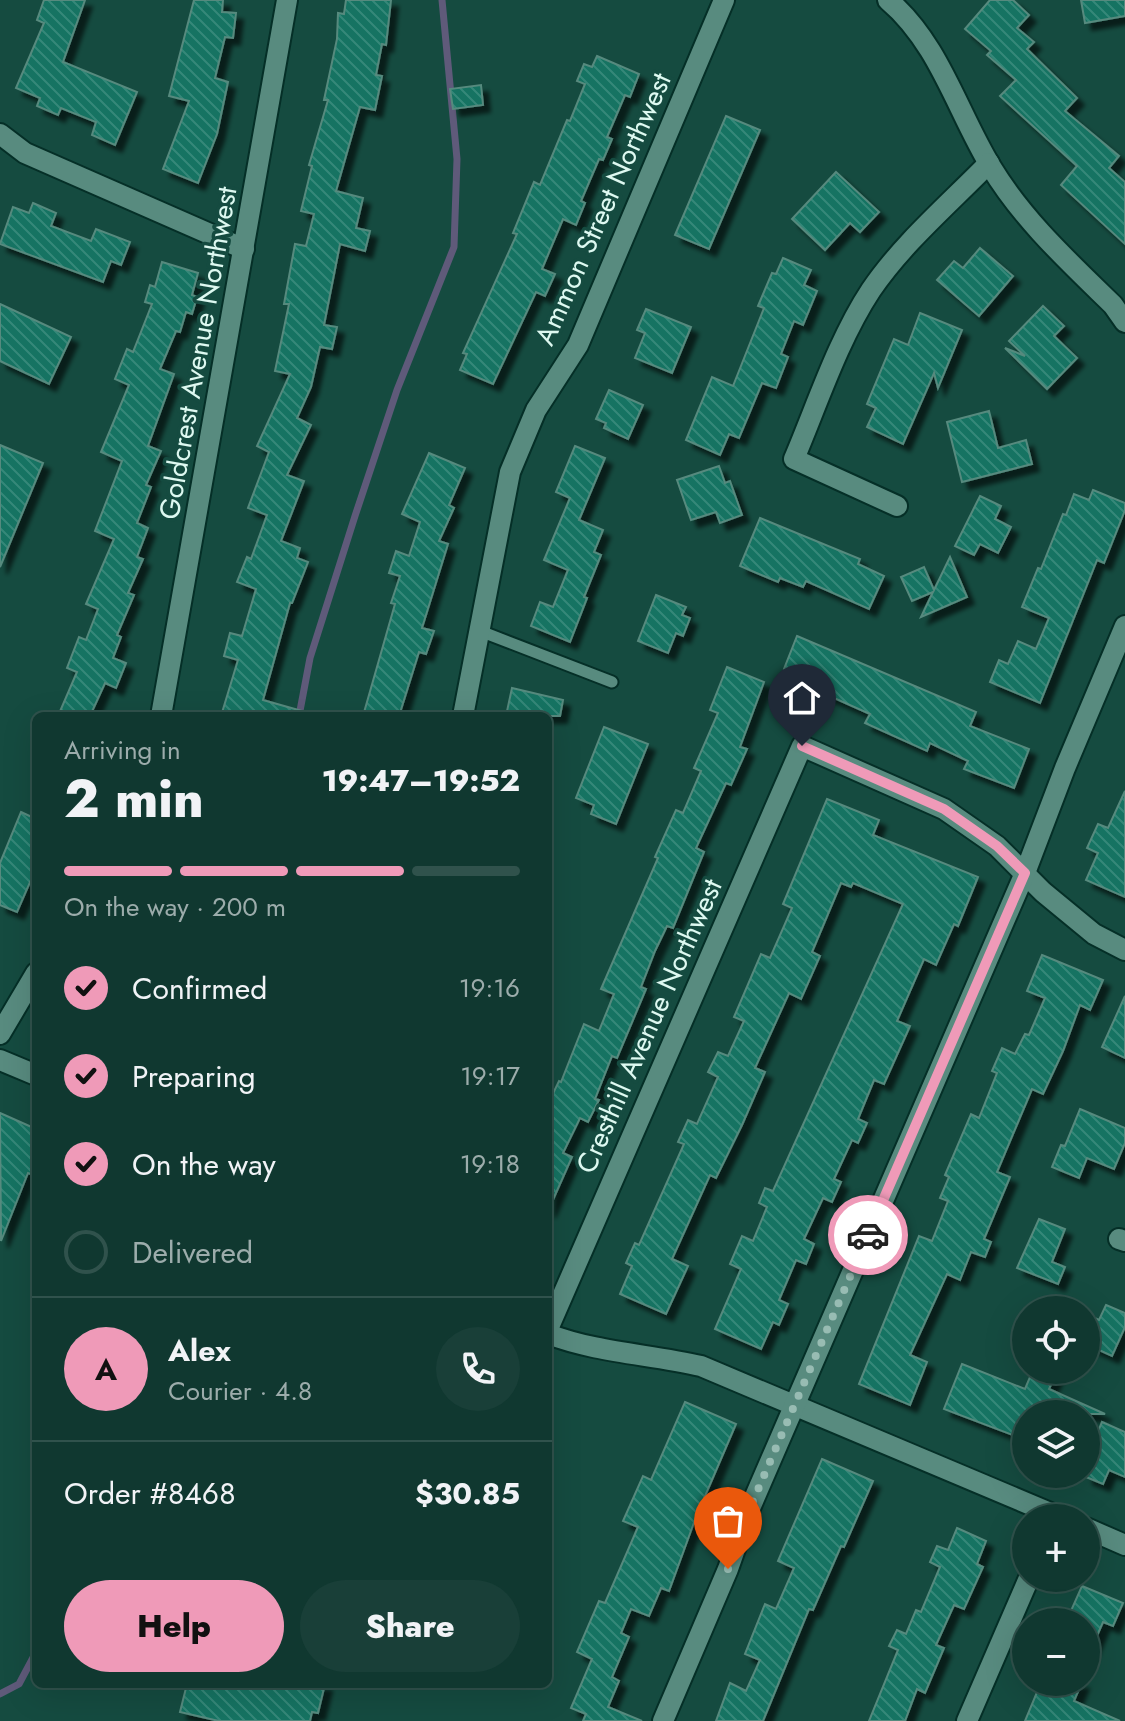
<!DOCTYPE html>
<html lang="en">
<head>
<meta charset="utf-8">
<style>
  :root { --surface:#103830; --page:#193f38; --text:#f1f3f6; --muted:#9cacab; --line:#30524c; --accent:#ef9ab8 }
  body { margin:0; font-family:Jost,sans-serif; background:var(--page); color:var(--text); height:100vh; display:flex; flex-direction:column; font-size:30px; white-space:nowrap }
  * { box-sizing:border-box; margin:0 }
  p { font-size:26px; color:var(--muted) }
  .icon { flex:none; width:44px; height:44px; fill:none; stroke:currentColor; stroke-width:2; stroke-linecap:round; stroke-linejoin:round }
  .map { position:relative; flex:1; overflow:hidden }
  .panel { position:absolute; left:32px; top:712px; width:520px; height:976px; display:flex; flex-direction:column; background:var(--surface); border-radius:12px; box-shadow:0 8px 32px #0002,0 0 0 2px var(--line) }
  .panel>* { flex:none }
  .fabs { position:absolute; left:1012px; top:1296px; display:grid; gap:16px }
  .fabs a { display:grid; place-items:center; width:88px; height:88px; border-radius:50%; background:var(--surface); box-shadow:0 8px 32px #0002,0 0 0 2px var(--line); font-size:40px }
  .pin { position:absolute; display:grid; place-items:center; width:68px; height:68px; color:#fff; margin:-82px -34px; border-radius:50% 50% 50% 0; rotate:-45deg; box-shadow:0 0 8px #0007 }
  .pin .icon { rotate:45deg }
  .courier { position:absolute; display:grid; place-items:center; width:80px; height:80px; margin:-40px; border:6px solid #ef9ab8; border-radius:50%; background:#fff; color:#222; box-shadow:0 2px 10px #0007 }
  .overview em { font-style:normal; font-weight:800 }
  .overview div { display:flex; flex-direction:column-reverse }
  .overview { display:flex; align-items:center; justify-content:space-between; height:136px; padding:0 32px }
  h1 { font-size:52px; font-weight:800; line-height:60px }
  .bar { display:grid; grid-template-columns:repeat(4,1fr); gap:12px 8px; align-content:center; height:96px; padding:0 32px }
  .bar i { height:10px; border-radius:6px; background:var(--line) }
  .bar .on { background:var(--accent) }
  .bar p { grid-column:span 4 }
  .line { display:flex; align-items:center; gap:20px; padding:0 32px; border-top:2px solid var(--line) }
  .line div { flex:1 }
  .round { display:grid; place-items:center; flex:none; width:84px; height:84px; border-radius:42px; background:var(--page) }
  ol { padding:0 32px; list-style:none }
  li { display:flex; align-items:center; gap:24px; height:88px }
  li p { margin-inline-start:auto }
  li .icon { padding:8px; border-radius:50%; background:var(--accent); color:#111; stroke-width:4 }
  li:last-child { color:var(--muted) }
  li i { width:44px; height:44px; border:4px solid var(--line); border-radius:50% }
  .button { display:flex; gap:16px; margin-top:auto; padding:16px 32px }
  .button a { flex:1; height:92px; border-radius:48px; background:var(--accent); color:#111; font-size:32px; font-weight:800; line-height:92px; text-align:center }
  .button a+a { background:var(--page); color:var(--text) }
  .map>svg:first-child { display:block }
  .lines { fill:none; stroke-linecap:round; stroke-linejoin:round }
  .stream { stroke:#5f5a7a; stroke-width:7 }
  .building { fill:url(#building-back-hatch); stroke:#578a7e; stroke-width:2; filter:url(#shadow) }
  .lane-casing { stroke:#052f27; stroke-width:15 }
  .street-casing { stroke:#052f27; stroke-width:24 }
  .lane { stroke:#588b7f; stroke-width:11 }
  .street { stroke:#588b7f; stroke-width:20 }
  .done { stroke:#98bcb3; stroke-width:8; stroke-dasharray:0 14.4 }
  .route { stroke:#ef9ab8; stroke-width:10 }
  .labels { text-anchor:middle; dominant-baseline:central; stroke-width:7; stroke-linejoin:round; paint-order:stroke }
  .street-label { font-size:28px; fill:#def9f1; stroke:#154b40 }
</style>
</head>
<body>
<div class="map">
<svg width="1125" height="1721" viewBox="0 0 1125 1721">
  <defs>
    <pattern id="building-back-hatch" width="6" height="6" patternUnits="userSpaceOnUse" patternTransform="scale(2)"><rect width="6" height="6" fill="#147362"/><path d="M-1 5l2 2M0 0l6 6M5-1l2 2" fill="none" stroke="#368879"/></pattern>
    <filter id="shadow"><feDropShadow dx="7" dy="7" stdDeviation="2" flood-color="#0009"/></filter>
  </defs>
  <rect width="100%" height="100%" fill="#154b40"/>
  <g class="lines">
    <g class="stream">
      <polyline points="299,716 310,658 355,516 397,390 454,247 457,159 442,0"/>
      <polyline points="0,1694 19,1684 36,1652"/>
    </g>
  </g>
  <g class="building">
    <polygon points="44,0 85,0 63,62 137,92 115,145 92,135 96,122 61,108 58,115 37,106 40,98 16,88 44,23 37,20"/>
    <polygon points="194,0 223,0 222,12 236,13 233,38 225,37 215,78 228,82 217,134 198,183 163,169 189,101 169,96"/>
    <polygon points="346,0 391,0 386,45 382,44 376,75 382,76 375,110 360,107 336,191 363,198 356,228 370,231 365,251 340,244 324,325 337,327 332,349 320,347 311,387 297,418 311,425 287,475 304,481 281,541 300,548 297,558 308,562 292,603 290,603 263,700 302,711 301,716 221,716 238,660 224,656 230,633 242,636 256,589 237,582 247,557 251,559 267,515 248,508 269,452 257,446 290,374 275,371 289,304 284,304 295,244 306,246 314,214 301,211 312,166 309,165 328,100 324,100 337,39 338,13 344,14"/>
    <polygon points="990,0 1013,0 1029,15 1017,28 1034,42 1027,49 1077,98 1065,111 1119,156 1109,168 1125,182 1125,244 1061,185 1077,166 1000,96 1016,80 987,55 991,51 965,29"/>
    <polygon points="1081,0 1125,0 1125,16 1085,23"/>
    <polygon points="597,56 639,74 630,97 625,95 607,137 612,139 603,160 599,159 581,201 585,203 576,225 563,219 542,269 555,274 545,296 536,292 493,384 460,370 467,354 463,353 517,234 513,233 534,182 540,185 567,120 570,121 585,84 577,81 584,64 592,67"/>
    <polygon points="481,85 483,105 453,109 450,89"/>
    <polygon points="726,116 760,130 709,249 675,235"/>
    <polygon points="836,172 879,212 860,232 850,223 825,250 792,219"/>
    <polygon points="33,203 56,213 51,226 91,241 96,229 130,242 121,265 111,261 103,282 0,244 13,207 29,213"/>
    <polygon points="980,248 1013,276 979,316 937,280 954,261 963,268"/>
    <polygon points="783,258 811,270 804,285 817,291 803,325 794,321 781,354 788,357 776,388 762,383 739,438 729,434 720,455 686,440 712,377 733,386 764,308 758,306 772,273 776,274"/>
    <polygon points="162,262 198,273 192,295 197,297 192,314 186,312 180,332 176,331 160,369 174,374 148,446 161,451 146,485 151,487 137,523 148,528 137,557 143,559 128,593 134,595 117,635 121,637 113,658 126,663 116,688 105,683 90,716 58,716 77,672 67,668 79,637 86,640 98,609 86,604 114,539 95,531 122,461 101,452 129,385 115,379 127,349 133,352 152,304 145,302 150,285 155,287"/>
    <polygon points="0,304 71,337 49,384 0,361"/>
    <polygon points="1043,306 1064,326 1054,336 1077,358 1047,389 1005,348 1025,356 1009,341"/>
    <polygon points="646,309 691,327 672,373 635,358 645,333 637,330"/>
    <polygon points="920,313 962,330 938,388 934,373 903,444 867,427 876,408 867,404 894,339 908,345"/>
    <polygon points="609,390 643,405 628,439 604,428 606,423 596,419"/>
    <polygon points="989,411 998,448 1026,440 1032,464 962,482 947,422"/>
    <polygon points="0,445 43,463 0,567"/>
    <polygon points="575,446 605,458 579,520 603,530 594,552 601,555 584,597 587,598 570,642 531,626 540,602 553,607 568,570 544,560 570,498 556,492"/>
    <polygon points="429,453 465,468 449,505 454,508 439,541 448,544 422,628 434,631 426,654 419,652 399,716 363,716 395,604 391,603 400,576 389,573 396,551 409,556 420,522 402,514"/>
    <polygon points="719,466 725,483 730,481 742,515 720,523 716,512 691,520 677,480"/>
    <polygon points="1093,490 1125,503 1125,510 1104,563 1097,560 1040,703 990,682 999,660 1008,664 1018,641 1036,649 1049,618 1022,607 1038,568 1041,569 1063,514 1066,515 1074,494 1089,500"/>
    <polygon points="980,496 1001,506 995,519 1011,527 998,553 980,544 974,555 955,546"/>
    <polygon points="760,518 860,559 858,564 884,576 869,609 806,581 803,587 780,578 778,582 740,566"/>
    <polygon points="950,557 967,597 921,617 933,592 912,601 901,577 924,567 934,590"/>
    <polygon points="656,595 686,607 682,615 690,618 683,636 676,633 668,653 638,641"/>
    <polygon points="797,636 976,712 970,726 1029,749 1014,788 964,769 968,761 930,743 927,751 865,723 870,714 807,686 809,679 784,669"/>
    <polygon points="727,667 764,682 740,747 747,749 731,785 726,783 696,848 704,852 673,928 667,926 655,951 641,987 646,989 617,1058 612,1056 595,1099 599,1100 588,1122 580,1118 563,1153 572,1157 548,1211 548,1104 559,1081 561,1082 584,1024 599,1031 614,994 601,989 658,858 655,857 676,810 683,813 701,771 694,768 718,713 710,710"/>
    <polygon points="512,688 563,700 560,716 506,716"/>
    <polygon points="604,727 648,744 616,824 591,814 594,805 576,798"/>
    <polygon points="1125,791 1125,897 1086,880 1098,853 1087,848 1098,824 1108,828"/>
    <polygon points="827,799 879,820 873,835 978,877 958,926 954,924 936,965 924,959 897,1021 910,1026 884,1084 874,1080 858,1119 867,1123 858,1143 852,1140 834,1179 841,1182 832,1202 823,1198 804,1239 814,1244 806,1264 796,1260 779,1300 788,1304 779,1325 773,1322 761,1349 715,1329 741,1269 730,1264 742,1236 753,1241 767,1207 759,1203 765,1188 773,1191 903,904 853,883 851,887 841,883 812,952 820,956 801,999 789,993 755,1068 765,1072 742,1125 716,1178 710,1175 672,1259 688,1266 666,1314 620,1294 632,1266 626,1263 635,1243 639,1245 684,1144 678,1142 688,1120 697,1124 718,1077 708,1072 718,1052 728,1056 744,1021 734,1017 761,954 770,958 792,908 783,904"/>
    <polygon points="21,812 36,819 36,885 30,882 17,912 0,905 0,863"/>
    <polygon points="1042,955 1103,980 1090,1010 1080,1005 1063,1051 1043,1094 1032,1089 997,1172 1010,1177 984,1239 991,1242 985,1257 971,1252 960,1280 947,1274 910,1355 927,1362 910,1405 859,1384 919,1236 932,1241 948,1201 940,1198 949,1177 945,1175 971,1114 979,1118 997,1073 992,1071 1002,1048 1015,1054 1025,1034 1029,1035 1045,998 1027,991"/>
    <polygon points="1125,996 1125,1058 1102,1047"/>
    <polygon points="1080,1109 1125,1128 1125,1143 1114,1169 1087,1158 1079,1178 1052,1167 1061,1145 1065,1146"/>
    <polygon points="0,1113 36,1129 36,1176 28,1173 1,1241"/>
    <polygon points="1039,1219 1065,1229 1052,1262 1065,1267 1058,1284 1017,1268"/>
    <polygon points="1106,1305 1125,1313 1125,1327 1112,1356 1086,1344 1086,1314 1099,1320"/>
    <polygon points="962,1364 1025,1389 1033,1370 1058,1370 1049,1389 1105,1414 1026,1414 1026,1440 944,1409"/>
    <polygon points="685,1402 736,1424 696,1517 669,1591 661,1588 649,1616 631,1609 621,1633 629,1637 612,1677 619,1681 608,1707 642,1721 583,1721 586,1714 571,1708 592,1659 577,1652 599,1601 605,1603 638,1527 623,1521 643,1476 651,1480"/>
    <polygon points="1102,1422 1125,1432 1125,1477 1109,1470 1103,1484 1086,1477 1086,1459"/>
    <polygon points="822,1459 873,1481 844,1547 841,1546 813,1610 809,1609 763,1721 716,1721 730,1683 746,1691 760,1660 745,1654 765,1604 776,1609 794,1568 778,1561"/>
    <polygon points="957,1528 986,1541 977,1564 983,1567 964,1609 954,1605 936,1645 944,1648 925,1693 917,1689 905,1721 869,1721 898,1650 889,1646 897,1630 906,1634 916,1610 921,1612 940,1567 930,1562 937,1546 948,1550"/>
    <polygon points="1082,1586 1123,1603 1113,1626 1103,1622 1086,1661 1086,1622 1066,1622"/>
    <polygon points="1050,1682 1082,1682 1074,1701 1120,1721 1025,1721 1040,1685 1048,1688"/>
    <polygon points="187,1684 325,1684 318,1713 312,1712 310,1721 219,1721 180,1712"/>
  </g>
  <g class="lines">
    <defs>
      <polyline id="lane" points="480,631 612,682"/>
      <g id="street">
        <path d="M888,0C939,43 957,111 991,167C1023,220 1069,262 1113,305L1125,322"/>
        <polyline points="0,134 25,153 244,249"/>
        <path d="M897,506L794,459C817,405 838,340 871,290C903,243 949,204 989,163"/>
        <polyline points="161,716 287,0"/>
        <polyline points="463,716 510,472 536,410 578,345 724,0"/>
        <polyline points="0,1034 36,973"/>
        <polyline points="0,1060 36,1075"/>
        <polyline points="1119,1239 1125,1241"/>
        <polyline points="548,1329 802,746 944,809 997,846 1043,892 1094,934 1125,950"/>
        <path d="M548,1334C598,1353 650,1354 701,1366L1062,1518"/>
        <polyline points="1086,1528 1125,1545"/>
        <polyline points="663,1721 728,1569 747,1515 1025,873 1065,768 1125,626"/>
        <polyline points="967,1721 1029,1578"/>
      </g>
    </defs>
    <use href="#lane" class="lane-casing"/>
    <use href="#street" class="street-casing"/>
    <use href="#lane" class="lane"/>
    <use href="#street" class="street"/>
  </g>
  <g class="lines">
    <polyline class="done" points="728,1569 747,1515 868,1235"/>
    <polyline class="route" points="802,746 944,809 997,846 1025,873 868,1235"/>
  </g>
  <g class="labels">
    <g class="street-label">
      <text transform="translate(603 209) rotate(-66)">Ammon Street Northwest</text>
      <text transform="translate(198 353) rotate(-80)">Goldcrest Avenue Northwest</text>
      <text transform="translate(649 1026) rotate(-66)">Cresthill Avenue Northwest</text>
    </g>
  </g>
</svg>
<div class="fabs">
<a><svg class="icon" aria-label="locate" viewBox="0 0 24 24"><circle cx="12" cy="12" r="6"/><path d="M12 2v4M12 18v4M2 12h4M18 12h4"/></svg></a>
<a><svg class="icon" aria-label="layers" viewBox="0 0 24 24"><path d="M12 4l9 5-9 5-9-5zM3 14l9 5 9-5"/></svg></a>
<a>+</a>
<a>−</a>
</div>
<div class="pin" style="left:728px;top:1569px;background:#ea580c"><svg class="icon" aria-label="bag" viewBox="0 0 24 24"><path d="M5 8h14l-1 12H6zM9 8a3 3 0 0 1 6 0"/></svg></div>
<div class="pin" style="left:802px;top:746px;background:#1f2937"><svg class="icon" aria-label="home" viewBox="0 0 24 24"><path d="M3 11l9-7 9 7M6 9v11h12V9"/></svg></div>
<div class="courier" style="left:868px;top:1235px"><svg class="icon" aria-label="car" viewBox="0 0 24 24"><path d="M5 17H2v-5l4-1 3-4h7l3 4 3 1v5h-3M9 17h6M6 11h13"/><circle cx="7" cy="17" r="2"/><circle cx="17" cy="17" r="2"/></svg></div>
<section class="panel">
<div class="overview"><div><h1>2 min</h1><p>Arriving in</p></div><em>19:47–19:52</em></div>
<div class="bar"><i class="on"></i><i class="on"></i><i class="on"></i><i></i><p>On the way · 200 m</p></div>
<ol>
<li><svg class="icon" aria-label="check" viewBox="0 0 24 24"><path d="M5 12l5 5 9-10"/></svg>Confirmed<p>19:16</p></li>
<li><svg class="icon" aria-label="check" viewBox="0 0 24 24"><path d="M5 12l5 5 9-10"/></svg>Preparing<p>19:17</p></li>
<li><svg class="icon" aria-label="check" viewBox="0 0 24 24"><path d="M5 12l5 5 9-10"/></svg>On the way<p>19:18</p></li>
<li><i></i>Delivered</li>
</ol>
<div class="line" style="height:144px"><b class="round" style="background:var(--accent);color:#111">A</b><div><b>Alex</b><p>Courier · 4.8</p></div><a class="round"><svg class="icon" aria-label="phone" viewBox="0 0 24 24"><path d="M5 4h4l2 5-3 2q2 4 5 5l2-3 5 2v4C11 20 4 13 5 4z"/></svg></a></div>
<div class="line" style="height:104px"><div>Order #8468</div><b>$30.85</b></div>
<div class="button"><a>Help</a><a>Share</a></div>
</section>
</div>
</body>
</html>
